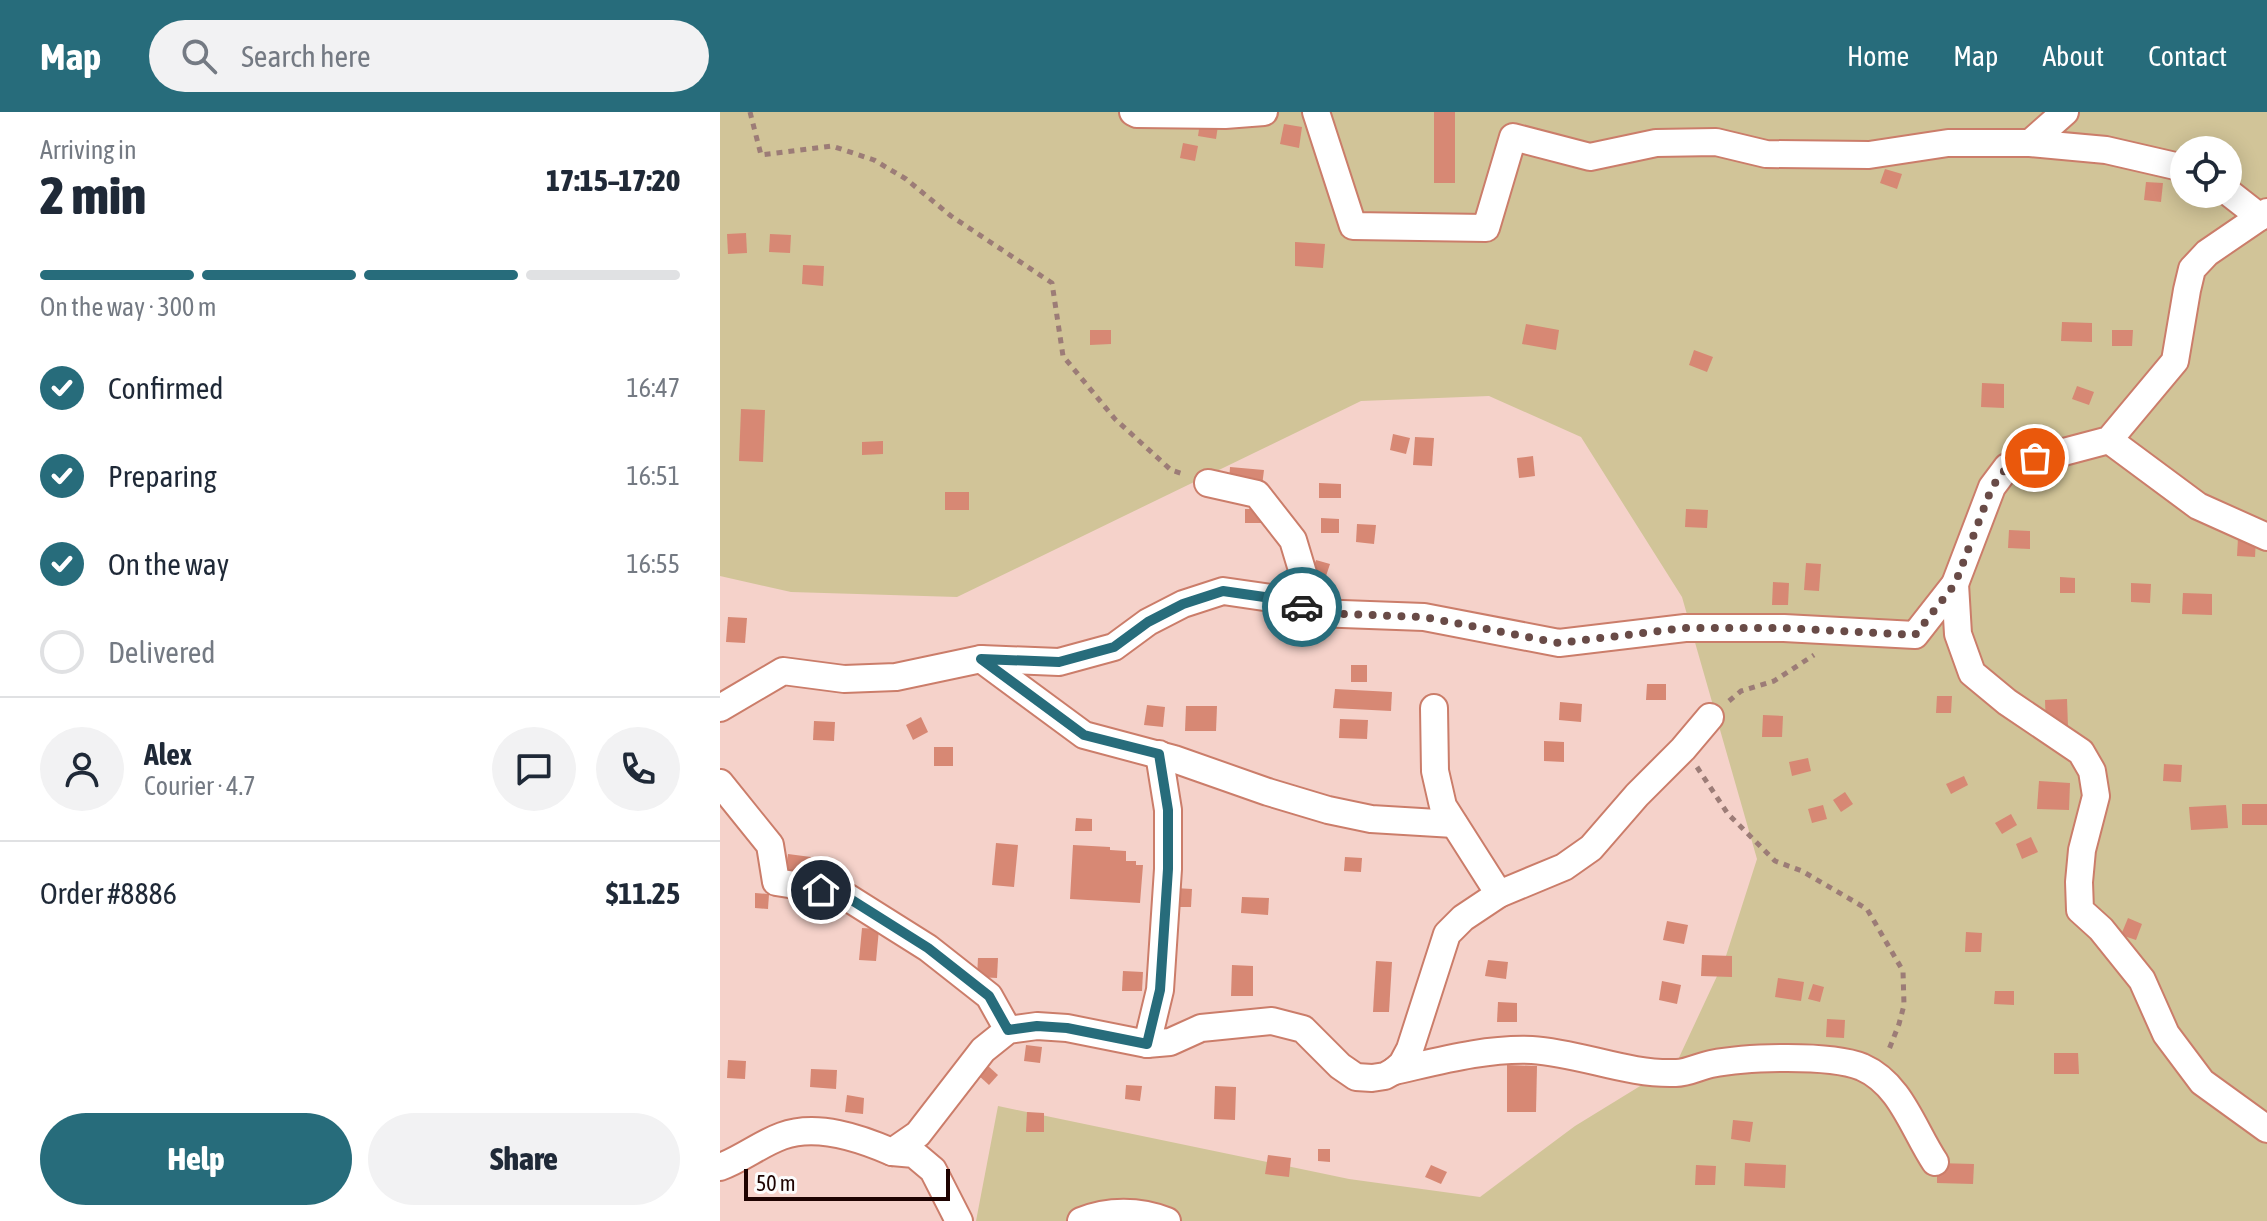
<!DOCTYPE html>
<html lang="en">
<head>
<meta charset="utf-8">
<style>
  :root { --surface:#fff; --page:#f2f2f3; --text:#1f2937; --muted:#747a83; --line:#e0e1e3; --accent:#276c7b }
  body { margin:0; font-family:"Asap Condensed",sans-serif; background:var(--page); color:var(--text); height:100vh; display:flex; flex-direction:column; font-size:30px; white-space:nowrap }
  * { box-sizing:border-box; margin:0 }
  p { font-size:26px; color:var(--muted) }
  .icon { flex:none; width:44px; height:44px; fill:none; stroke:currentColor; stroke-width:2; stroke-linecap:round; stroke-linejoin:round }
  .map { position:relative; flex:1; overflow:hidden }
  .drawer { display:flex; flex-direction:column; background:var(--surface); width:720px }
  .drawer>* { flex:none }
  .tools { position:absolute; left:1450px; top:24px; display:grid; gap:16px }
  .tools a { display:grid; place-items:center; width:72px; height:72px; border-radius:50%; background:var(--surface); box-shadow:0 4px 20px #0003; font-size:40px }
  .scale { position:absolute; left:24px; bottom:20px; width:206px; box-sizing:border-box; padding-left:8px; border:4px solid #1e0301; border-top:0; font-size:22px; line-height:28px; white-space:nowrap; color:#1e0301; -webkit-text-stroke:6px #fcfcfc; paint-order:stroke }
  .pin { position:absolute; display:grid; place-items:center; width:68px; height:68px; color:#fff; margin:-34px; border:4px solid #fff; border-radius:50%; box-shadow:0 2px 8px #0007 }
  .courier { position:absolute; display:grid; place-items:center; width:80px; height:80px; margin:-40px; border:6px solid #276c7b; border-radius:50%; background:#fff; color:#222; box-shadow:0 2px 10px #0007 }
  .overview em { font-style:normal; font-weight:800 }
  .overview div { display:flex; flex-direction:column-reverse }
  .overview { display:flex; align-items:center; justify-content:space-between; height:136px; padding:0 40px }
  h1 { font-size:52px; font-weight:800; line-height:60px }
  .bar { display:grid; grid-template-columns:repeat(4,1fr); gap:12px 8px; align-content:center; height:96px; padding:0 40px }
  .bar i { height:10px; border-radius:6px; background:var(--line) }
  .bar .on { background:var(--accent) }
  .bar p { grid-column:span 4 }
  .line { display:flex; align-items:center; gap:20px; padding:0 40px; border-top:2px solid var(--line) }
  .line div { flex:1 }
  .round { display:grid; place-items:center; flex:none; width:84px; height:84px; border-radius:42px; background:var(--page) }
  ol { padding:0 40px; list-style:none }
  li { display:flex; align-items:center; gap:24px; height:88px }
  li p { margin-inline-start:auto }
  li .icon { padding:8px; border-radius:50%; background:var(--accent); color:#fff; stroke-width:4 }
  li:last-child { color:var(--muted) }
  li i { width:44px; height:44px; border:4px solid var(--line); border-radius:50% }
  .action { display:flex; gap:16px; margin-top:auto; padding:16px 40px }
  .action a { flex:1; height:92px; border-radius:48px; background:var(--accent); color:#fff; font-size:32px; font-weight:800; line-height:92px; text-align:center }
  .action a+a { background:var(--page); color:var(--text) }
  header { display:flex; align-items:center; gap:48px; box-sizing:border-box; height:112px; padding:0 40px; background:var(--accent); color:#fff }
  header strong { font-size:38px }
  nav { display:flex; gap:44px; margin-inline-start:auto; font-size:28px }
  .search { width:560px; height:72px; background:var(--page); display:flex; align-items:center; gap:20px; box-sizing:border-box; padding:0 28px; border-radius:44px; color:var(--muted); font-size:30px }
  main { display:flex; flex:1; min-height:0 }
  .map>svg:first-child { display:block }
  .green { fill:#d1c498; fill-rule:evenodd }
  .building { fill:#d78874 }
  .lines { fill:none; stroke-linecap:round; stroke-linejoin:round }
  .street-casing { stroke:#cb7d6a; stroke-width:30 }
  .path { stroke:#9c7c77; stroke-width:5; stroke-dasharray:6 6; stroke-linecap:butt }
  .street { stroke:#fff; stroke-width:26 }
  .done { stroke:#694b47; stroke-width:8; stroke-dasharray:0 14.4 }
  .route { stroke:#276c7b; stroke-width:10 }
</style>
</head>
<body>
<header>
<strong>Map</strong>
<div class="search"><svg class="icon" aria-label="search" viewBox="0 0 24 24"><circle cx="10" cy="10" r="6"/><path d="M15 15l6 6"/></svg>Search here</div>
<nav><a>Home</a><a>Map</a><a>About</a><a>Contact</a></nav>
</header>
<main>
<section class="drawer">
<div class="overview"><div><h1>2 min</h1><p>Arriving in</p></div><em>17:15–17:20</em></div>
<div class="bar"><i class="on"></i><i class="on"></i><i class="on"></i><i></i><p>On the way · 300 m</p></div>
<ol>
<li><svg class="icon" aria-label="check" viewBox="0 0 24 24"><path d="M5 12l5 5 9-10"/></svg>Confirmed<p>16:47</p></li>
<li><svg class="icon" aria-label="check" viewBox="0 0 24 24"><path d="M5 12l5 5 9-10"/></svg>Preparing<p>16:51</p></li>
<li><svg class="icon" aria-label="check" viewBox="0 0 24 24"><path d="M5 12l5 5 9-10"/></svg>On the way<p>16:55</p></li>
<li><i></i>Delivered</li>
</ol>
<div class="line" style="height:144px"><a class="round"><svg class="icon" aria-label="person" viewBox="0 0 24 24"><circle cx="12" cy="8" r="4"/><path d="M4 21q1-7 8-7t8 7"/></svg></a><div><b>Alex</b><p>Courier · 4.7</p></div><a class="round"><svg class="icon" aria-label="chat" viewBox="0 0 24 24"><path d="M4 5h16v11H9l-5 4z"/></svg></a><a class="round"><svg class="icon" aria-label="phone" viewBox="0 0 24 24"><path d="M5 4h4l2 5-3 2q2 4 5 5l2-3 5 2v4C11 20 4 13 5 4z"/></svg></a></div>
<div class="line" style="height:104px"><div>Order #8886</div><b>$11.25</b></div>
<div class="action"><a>Help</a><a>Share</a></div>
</section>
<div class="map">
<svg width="1547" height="1109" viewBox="0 0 1547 1109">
  <rect width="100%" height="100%" fill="#f5d2ca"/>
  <path class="green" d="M0,0H1547V1109H256L278,994L629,1067L760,1085L855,1014L956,952L1005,847L1037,747L962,485L861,325L769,284L641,289L237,485L71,480L0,464ZM1464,38H1508V82H1464Z"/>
  <g class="building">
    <rect x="714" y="0" width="21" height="71"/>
    <polygon points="481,4 499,7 496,27 478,24"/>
    <polygon points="564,12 582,15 579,36 560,32"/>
    <polygon points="463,31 478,34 475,49 460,46"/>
    <polygon points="1165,57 1182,62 1177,77 1160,71"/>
    <polygon points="1426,70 1443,71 1441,90 1424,88"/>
    <polygon points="26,121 27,141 8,142 7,122"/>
    <polygon points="50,122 71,123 70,141 49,140"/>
    <polygon points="575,130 605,132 603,156 575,154"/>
    <polygon points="83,153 104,154 103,174 82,172"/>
    <polygon points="1342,210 1372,211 1372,230 1341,229"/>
    <polygon points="806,212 839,218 836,238 802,232"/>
    <polygon points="370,218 391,218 391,232 370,233"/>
    <polygon points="1392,218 1413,218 1412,234 1392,234"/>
    <polygon points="974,238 993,245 987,260 969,253"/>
    <polygon points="1262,271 1284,272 1284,296 1261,295"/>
    <polygon points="1357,274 1374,280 1369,293 1352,287"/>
    <polygon points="21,297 45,298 43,350 19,349"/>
    <polygon points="673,322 690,326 686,342 670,338"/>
    <polygon points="695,325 714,326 712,354 693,353"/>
    <polygon points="163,329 163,342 142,343 142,330"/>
    <polygon points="813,344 815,364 799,366 797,346"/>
    <polygon points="510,355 544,358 542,374 509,371"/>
    <polygon points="599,371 621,372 621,386 599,386"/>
    <rect x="225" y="380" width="24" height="18"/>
    <rect x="525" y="397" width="20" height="14"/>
    <polygon points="966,397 988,398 987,416 965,415"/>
    <polygon points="601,406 619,407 619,421 601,421"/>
    <polygon points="637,412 656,413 654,432 636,430"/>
    <polygon points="1289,418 1310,419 1310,437 1288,436"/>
    <polygon points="1518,426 1536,427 1535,445 1517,444"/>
    <polygon points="596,448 610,452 605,467 591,462"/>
    <polygon points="1086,451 1101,452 1099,479 1084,478"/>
    <polygon points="1340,465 1355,466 1355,481 1340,481"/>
    <polygon points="1053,470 1069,471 1068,493 1052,493"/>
    <polygon points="1411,471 1431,472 1430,491 1411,490"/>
    <polygon points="1463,481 1492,482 1492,503 1462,502"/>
    <polygon points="8,505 27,506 25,531 6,530"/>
    <rect x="631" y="553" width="16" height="17"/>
    <polygon points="927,572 946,572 946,588 926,588"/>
    <polygon points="615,577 672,580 671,599 613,596"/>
    <polygon points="1217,584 1232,584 1231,601 1216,601"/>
    <polygon points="1347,587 1348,615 1326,616 1325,588"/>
    <polygon points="840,590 862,592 861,610 839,608"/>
    <polygon points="427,593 445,595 443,615 424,613"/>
    <polygon points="466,594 497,594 496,619 465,619"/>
    <polygon points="1043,603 1063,604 1062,625 1042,625"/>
    <polygon points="201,605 208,620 193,628 186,613"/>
    <polygon points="620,607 648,608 647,627 619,626"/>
    <polygon points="94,609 115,610 114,629 93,628"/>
    <polygon points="824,629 844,630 844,650 824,649"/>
    <rect x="214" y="635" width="19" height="19"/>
    <polygon points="1088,646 1091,659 1072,664 1069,650"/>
    <polygon points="1444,652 1462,653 1461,670 1443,669"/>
    <polygon points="1244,664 1248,673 1231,682 1226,672"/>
    <polygon points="1319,669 1350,671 1349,698 1317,697"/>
    <polygon points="1125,680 1133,692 1121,700 1113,688"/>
    <rect x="1522" y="692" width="25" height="21"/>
    <polygon points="1103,693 1107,707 1092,711 1088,697"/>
    <polygon points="1506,693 1508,716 1471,718 1469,695"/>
    <polygon points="1291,702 1297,713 1282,722 1275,711"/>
    <polygon points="356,706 372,707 372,719 355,719"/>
    <polygon points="1311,725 1318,740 1302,747 1296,732"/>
    <polygon points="276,731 298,733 294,775 272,773"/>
    <polygon points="353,733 390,735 390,738 406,739 406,749 416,749 416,753 423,753 420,791 350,787"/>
    <polygon points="68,742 91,745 88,765 65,762"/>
    <polygon points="625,745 642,746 641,760 624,759"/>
    <polygon points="455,776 472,777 471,795 454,795"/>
    <polygon points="35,781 49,782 48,797 35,796"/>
    <polygon points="522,785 549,786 548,803 521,801"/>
    <polygon points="1408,806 1422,812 1416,828 1401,823"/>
    <polygon points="947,809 968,813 964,832 943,828"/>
    <polygon points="142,816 159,817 156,849 139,848"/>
    <polygon points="1246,820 1262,821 1261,840 1245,840"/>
    <polygon points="982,843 1012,844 1012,865 981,864"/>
    <polygon points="258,846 278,846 277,866 257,865"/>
    <polygon points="768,848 788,850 786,867 765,864"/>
    <polygon points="656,849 672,850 669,900 653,900"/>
    <polygon points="512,853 533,854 533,884 511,884"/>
    <polygon points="403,859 423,860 422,879 402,879"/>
    <polygon points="1058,866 1084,870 1081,889 1055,885"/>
    <polygon points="942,869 961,873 957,892 939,888"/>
    <polygon points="1093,872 1104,875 1100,890 1088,887"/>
    <polygon points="1275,879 1294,879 1294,893 1274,892"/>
    <polygon points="778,890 797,891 797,910 777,910"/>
    <polygon points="1107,907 1125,908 1124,926 1106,925"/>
    <polygon points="306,933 322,935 320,951 304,949"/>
    <polygon points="1334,941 1358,941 1359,962 1334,962"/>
    <polygon points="8,948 26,949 25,967 7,966"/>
    <polygon points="267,953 278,963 269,973 258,963"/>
    <polygon points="787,953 817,954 816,1000 787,1000"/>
    <polygon points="91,957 117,958 116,977 90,975"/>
    <polygon points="406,973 422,974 420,989 405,987"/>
    <polygon points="495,974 516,975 515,1008 494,1007"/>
    <polygon points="127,983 144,986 143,1002 125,1000"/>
    <polygon points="307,1000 324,1001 324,1020 306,1020"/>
    <polygon points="1013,1008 1033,1010 1030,1030 1011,1027"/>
    <polygon points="598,1037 610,1037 610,1050 598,1049"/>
    <polygon points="548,1043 571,1046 569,1065 545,1062"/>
    <polygon points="1025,1051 1066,1053 1065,1076 1024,1074"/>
    <polygon points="1217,1051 1254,1052 1253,1072 1217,1071"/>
    <polygon points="711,1053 727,1060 721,1072 705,1065"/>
    <polygon points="976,1053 996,1054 995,1073 975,1073"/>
  </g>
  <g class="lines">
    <defs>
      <g id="street">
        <polyline points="413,0 417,2 505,3 544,0"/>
        <polyline points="596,0 633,114 766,116 793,25 870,45 936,31 996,30 1046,42 1149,43 1228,31 1310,31 1386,38 1464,56"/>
        <polyline points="1310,31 1345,0"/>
        <polyline points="1508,80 1540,105"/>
        <polyline points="1389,328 1478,394 1547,425"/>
        <polyline points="488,371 537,382 573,428 595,501"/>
        <polyline points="1235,472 1238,522 1252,561 1287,590 1361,640 1372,659 1376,684 1362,738 1359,770 1360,798 1381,817 1422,868 1446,922 1482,970 1547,1017"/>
        <polyline points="261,547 364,623 454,647 548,680 608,698 651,707 734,712"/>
        <polyline points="0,596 63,559 124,567 176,565 261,547 339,550 394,535 428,510 463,492 503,479 572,489 595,501 704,505 839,531 965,516 1064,516 1195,523 1235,472 1272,375 1287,355 1389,328 1455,249 1467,178 1472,157 1487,141 1547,100"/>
        <polyline points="714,596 715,659 723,694 779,782"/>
        <polyline points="0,671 50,733 56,770 119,780 208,836 269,884 288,918"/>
        <polyline points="427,932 440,878 448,757 448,698 439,642"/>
        <path d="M674,959C719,949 766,936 812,938C861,941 907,963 956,961C968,961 980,954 991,952C1026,945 1110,942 1142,955C1181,972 1193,1017 1215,1050"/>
        <polyline points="172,1040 194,1042 213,1058 239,1109"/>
        <path d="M0,1055C22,1047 40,1032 62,1024C97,1011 140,1026 172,1040L198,1022L263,938L288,918L317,914L347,916L427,932L450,930L481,916L552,909L583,917L620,954L636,965L652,966L665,964L674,959L682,952L690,937L727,822L743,806L779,782L844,755L871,736L917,683L963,637L990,605"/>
        <path d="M361,1109C388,1098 419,1098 447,1109"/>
      </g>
    </defs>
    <use href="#street" class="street-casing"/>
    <g class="path">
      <polyline points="30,0 41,43 112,34 154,48 186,67 231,104 332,171 343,244 395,307 451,358 466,363"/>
      <polyline points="1009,589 1021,579 1054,569 1094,543"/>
      <polyline points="977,655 1008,702 1055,749 1082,759 1147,797 1183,859 1184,893 1179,912 1168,940"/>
    </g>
    <use href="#street" class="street"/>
  </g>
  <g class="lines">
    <polyline class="done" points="582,495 595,501 704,505 839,531 965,516 1064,516 1195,523 1235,472 1272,375 1287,355 1315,346"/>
    <polyline class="route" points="101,778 119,780 208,836 269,884 288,918 317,914 347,916 427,932 440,878 448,757 448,698 439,642 364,623 261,547 339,550 394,535 428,510 463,492 503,479 572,489 582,495"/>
  </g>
</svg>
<div class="tools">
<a><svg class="icon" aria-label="locate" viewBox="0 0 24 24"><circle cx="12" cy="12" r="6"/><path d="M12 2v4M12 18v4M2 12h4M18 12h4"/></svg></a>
</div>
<div class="scale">50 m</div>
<div class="pin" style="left:1315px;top:346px;background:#ea580c"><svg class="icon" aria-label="bag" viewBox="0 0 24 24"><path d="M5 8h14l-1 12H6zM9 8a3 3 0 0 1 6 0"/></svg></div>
<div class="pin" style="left:101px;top:778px;background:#1f2937"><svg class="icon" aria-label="home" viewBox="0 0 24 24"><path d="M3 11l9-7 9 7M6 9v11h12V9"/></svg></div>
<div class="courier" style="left:582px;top:495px"><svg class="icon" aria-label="car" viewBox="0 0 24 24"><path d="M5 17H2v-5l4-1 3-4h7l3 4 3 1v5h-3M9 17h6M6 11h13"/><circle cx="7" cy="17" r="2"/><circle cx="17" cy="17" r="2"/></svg></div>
</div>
</main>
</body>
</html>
